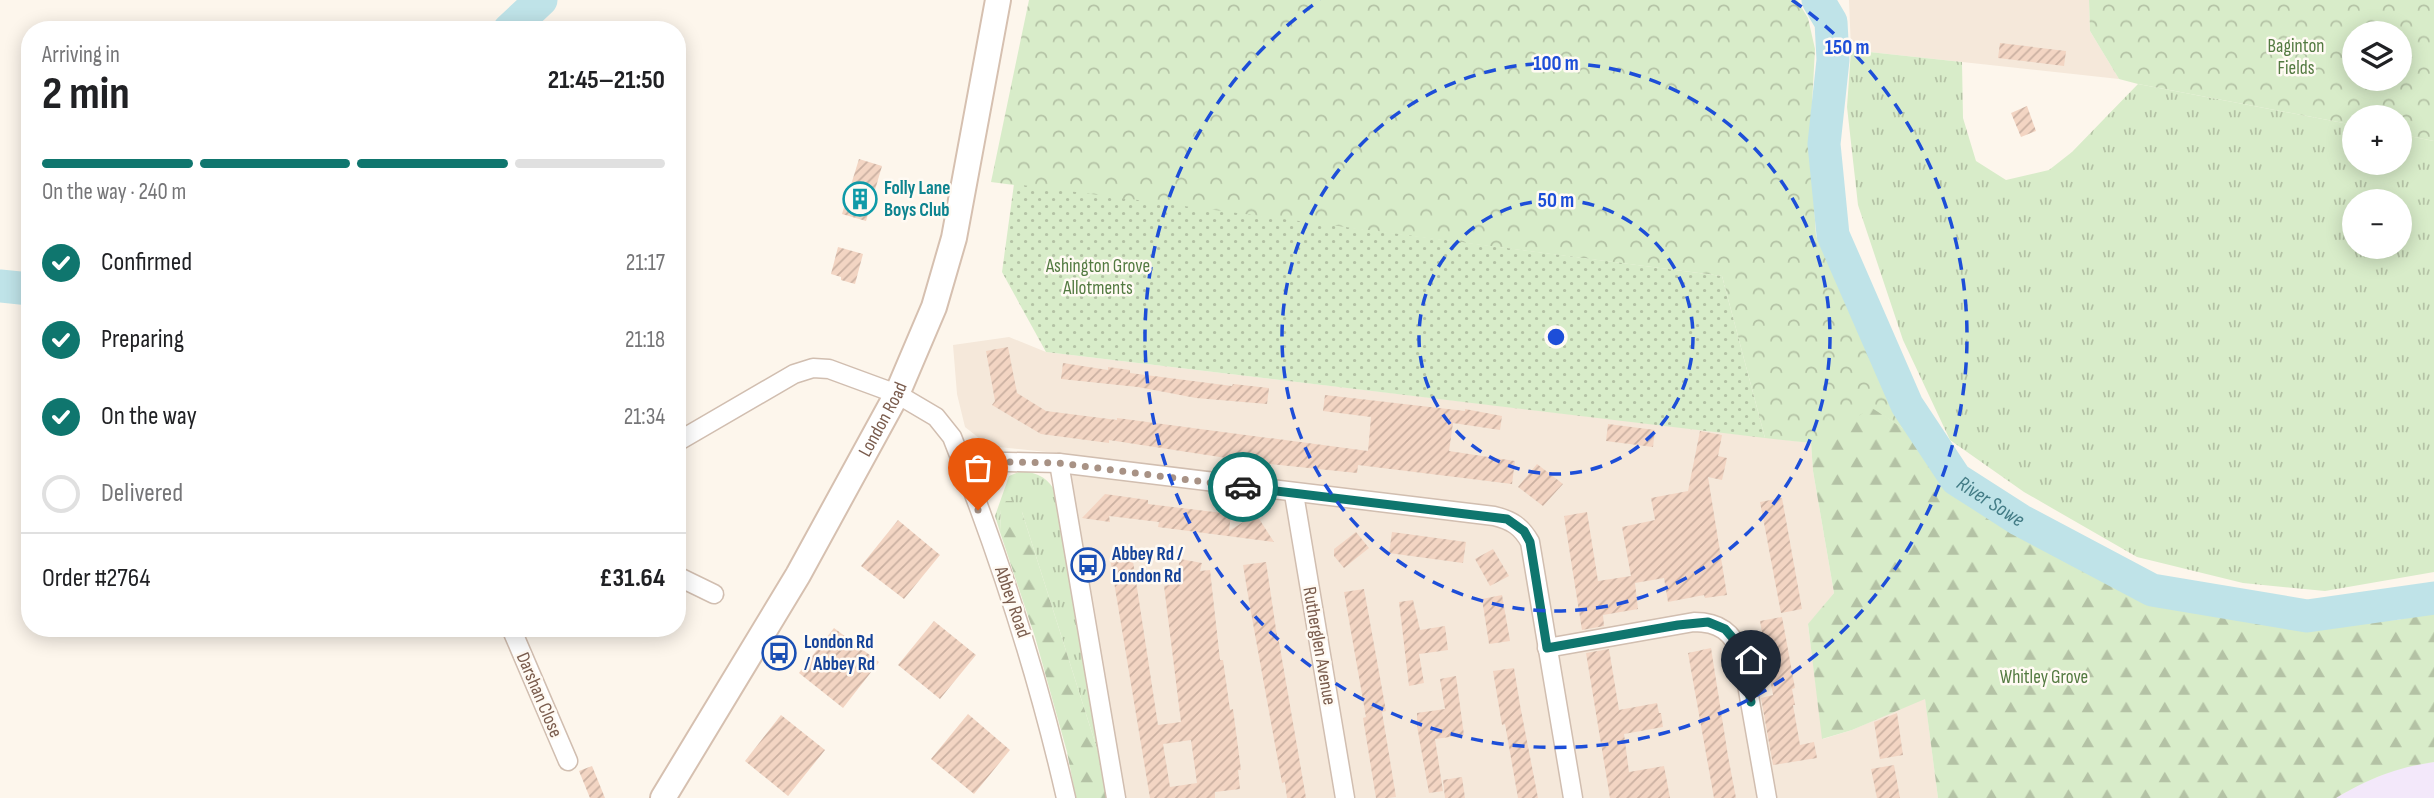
<!DOCTYPE html>
<html lang="en">
<head>
<meta charset="utf-8">
<style>
  :root { --surface:#fff; --page:#f6f6f6; --text:#202124; --muted:#757577; --line:#e0e0e0; --accent:#0f766e }
  body { margin:0; font-family:"Sofia Sans Condensed",sans-serif; background:var(--page); color:var(--text); height:100vh; display:flex; flex-direction:column; font-size:26px; white-space:nowrap }
  * { box-sizing:border-box; margin:0 }
  p { font-size:23px; color:var(--muted) }
  .icon { flex:none; width:38px; height:38px; fill:none; stroke:currentColor; stroke-width:2; stroke-linecap:round; stroke-linejoin:round }
  .map { position:relative; flex:1; overflow:hidden }
  .details { position:absolute; left:21px; top:21px; width:665px; height:616px; display:flex; flex-direction:column; background:var(--surface); border-radius:28px; box-shadow:0 4px 18px #0003 }
  .details>* { flex:none }
  .buttons { position:absolute; left:2342px; top:21px; display:grid; gap:14px }
  .buttons a { display:grid; place-items:center; width:70px; height:70px; border-radius:50%; background:var(--surface); box-shadow:0 4px 18px #0003; font-size:35px }
  .pin { position:absolute; display:grid; place-items:center; width:60px; height:60px; color:#fff; margin:-72px -30px; border-radius:50% 50% 50% 0; rotate:-45deg; box-shadow:0 0 7px #0007 }
  .pin .icon { rotate:45deg }
  .courier { position:absolute; display:grid; place-items:center; width:70px; height:70px; margin:-35px; border:5px solid #0f766e; border-radius:50%; background:#fff; color:#222; box-shadow:0 2px 9px #0007 }
  .head em { font-style:normal; font-weight:700 }
  .head div { display:flex; flex-direction:column-reverse }
  .head { display:flex; align-items:center; justify-content:space-between; height:119px; padding:0 21px }
  h1 { font-size:46px; font-weight:700; line-height:52px }
  .bar { display:grid; grid-template-columns:repeat(4,1fr); gap:10px 7px; align-content:center; height:84px; padding:0 21px }
  .bar i { height:9px; border-radius:5px; background:var(--line) }
  .bar .on { background:var(--accent) }
  .bar p { grid-column:span 4 }
  .line { display:flex; align-items:center; gap:18px; padding:0 21px; border-top:2px solid var(--line) }
  .line div { flex:1 }
  ol { padding:0 21px; list-style:none }
  li { display:flex; align-items:center; gap:21px; height:77px }
  li p { margin-inline-start:auto }
  li .icon { padding:7px; border-radius:50%; background:var(--accent); color:#fff; stroke-width:4 }
  li:last-child { color:var(--muted) }
  li i { width:38px; height:38px; border:4px solid var(--line); border-radius:50% }
  .map>svg:first-child { display:block }
  .residential { fill:#f5e8da }
  .education { fill:#f3e8fa }
  .grass { fill:url(#grass-tufts); fill-rule:evenodd }
  .forest { fill:url(#forest-firs) }
  .park { fill:url(#park-crowns); fill-rule:evenodd }
  .garden { fill:url(#garden-dots) }
  .lines { fill:none; stroke-linecap:round; stroke-linejoin:round }
  .river { stroke:#bfe3e8; stroke-width:33 }
  .building { fill:url(#building-hatch); fill-rule:evenodd }
  .minor-casing { stroke:#d1beb0; stroke-width:21 }
  .secondary-casing { stroke:#d6c0b0; stroke-width:28 }
  .minor { stroke:#fff; stroke-width:18 }
  .secondary { stroke:#fff; stroke-width:24 }
  .done { stroke:#a89285; stroke-width:7; stroke-dasharray:0 12.6 }
  .route { stroke:#0f766e; stroke-width:9 }
  .ring { fill:none; stroke:#1d4ed8; stroke-width:3.5; stroke-dasharray:12 9 }
  .labels { text-anchor:middle; dominant-baseline:central; stroke-width:5; stroke-linejoin:round; paint-order:stroke }
  .park-label { font-size:19px; fill:#537a41; stroke:#fffaf3 }
  .culture-label { font-size:19px; font-weight:bold; fill:#0d838f; stroke:#fffaf3; text-anchor:start }
  .street-label { font-size:19px; fill:#7a5c4d; stroke:#fffaf3 }
  .transit-label { font-size:19px; font-weight:bold; fill:#164399; stroke:#fffaf3; text-anchor:start }
  .water-label { font-size:21px; font-style:italic; fill:#437c86; stroke:#fffaf3 }
  .centre { fill:#1d4ed8; stroke:#fffaf3; stroke-width:3.5 }
  .ring-label { font-size:21px; text-anchor:middle; font-weight:bold; fill:#1d4ed8; stroke:#fffaf3; stroke-width:5; stroke-linejoin:round; paint-order:stroke }
</style>
</head>
<body>
<div class="map">
<svg width="2434" height="798" viewBox="0 0 2434 798">
  <defs>
    <pattern id="grass-tufts" width="24" height="20" patternUnits="userSpaceOnUse" patternTransform="scale(1.75)"><rect width="24" height="20" fill="#d8ecc9"/><path d="M3 7l-1-3M5 7V3M7 7l1-3M15 17l-1-3M17 17v-4M19 17l1-3" fill="none" stroke="#b4c2a5"/></pattern>
    <pattern id="forest-firs" width="22" height="20" patternUnits="userSpaceOnUse" patternTransform="scale(1.75)"><rect width="22" height="20" fill="#d8ecc9"/><path d="M5 1l3.5 6h-7zM16 11l3.5 6h-7z" fill="#b4c2a5"/></pattern>
    <pattern id="park-crowns" width="20" height="18" patternUnits="userSpaceOnUse" patternTransform="scale(1.75)"><rect width="20" height="18" fill="#d8ecc9"/><path d="M2 6a3 3 0 1 1 6 0M12 15a3 3 0 1 1 6 0" fill="none" stroke="#b4c2a5"/></pattern>
    <pattern id="garden-dots" width="8" height="8" patternUnits="userSpaceOnUse" patternTransform="scale(1.75)"><rect width="8" height="8" fill="#d8ecc9"/><path d="M2 2h.1M6 6h.1" fill="none" stroke="#b4c2a5" stroke-width="1.8" stroke-linecap="round"/></pattern>
    <pattern id="building-hatch" width="6" height="6" patternUnits="userSpaceOnUse" patternTransform="scale(1.75)"><rect width="6" height="6" fill="#f3d5c3"/><path d="M-1 1l2-2M0 6l6-6M5 7l2-2" fill="none" stroke="#cab0a1"/></pattern>
  </defs>
  <rect width="100%" height="100%" fill="#fdf6ec"/>
  <g class="residential">
    <polygon points="1849,0 2089,0 2090,31 2119,79 1851,50"/>
    <polygon points="1009,337 1046,352 1811,443 1813,471 1834,593 1808,625 1823,739 1852,730 1925,698 1938,798 1125,798 1065,454 989,446 965,427 957,394 953,345"/>
  </g>
  <polygon class="education" points="2434,762 2434,798 2336,798 2358,785 2401,767"/>
  <g class="grass">
    <path d="M1851,50L1962,62L1963,118L1976,161L2006,180L2049,170L2072,152L2138,84L2354,125V163H2399V134L2434,141V572L2325,591L2243,583L2137,557L2024,492L1950,440L1903,340L1858,205L1847,107ZM2354,201H2399V247H2354Z"/>
    <path d="M1021,471C1037,473 1045,476 1054,489L1100,758L1022,512L1001,509L1000,532L995,516L1009,476Z"/>
  </g>
  <g class="forest">
    <path d="M1872,407L1904,429L1953,484L1988,513L2059,551L2150,595L2305,624L2397,620L2434,612V762C2395,768 2370,778 2336,798H1938L1925,699L1852,730L1822,739L1808,624L1834,593L1813,471L1811,443L1835,423Z"/>
    <polygon points="1006,501 1012,501 1022,512 1100,758 1107,798 1076,798 1067,752 1035,637 1000,532 1001,509"/>
  </g>
  <g class="park">
    <polygon points="1029,0 1797,0 1808,18 1815,49 1810,141 1816,236 1904,429 1872,408 1811,443 1765,438 1722,276 991,182"/>
    <path d="M2089,0H2434V141L2399,134V117H2354V125L2138,84L2119,79L2090,31ZM2354,33H2399V79H2354Z"/>
  </g>
  <polygon class="garden" points="1014,184 1722,276 1765,438 1046,352 1002,272"/>
  <g class="lines">
    <g class="river">
      <path id="s1" d="M1818,0L1831,22L1833,60L1824,144L1833,235L1907,405L1956,479L2020,520L2152,590L2307,616L2434,598"/>
      <polyline points="509,30 541,0"/>
      <polyline points="0,286 30,289"/>
    </g>
  </g>
  <g class="building">
    <polygon points="2000,43 2066,51 2064,66 1998,58"/>
    <polygon points="2027,106 2036,131 2021,137 2011,113"/>
    <polygon points="859,159 882,166 866,221 842,214"/>
    <polygon points="838,247 863,254 855,284 841,280 841,277 831,274"/>
    <polygon points="1008,347 1017,393 1046,411 1117,420 1117,418 1368,451 1371,417 1323,411 1325,395 1465,411 1465,409 1502,416 1500,430 1453,423 1449,451 1515,461 1512,484 1358,465 1357,473 1259,463 1109,440 1109,443 1041,434 992,405 995,401 986,351"/>
    <polygon points="1063,363 1108,370 1108,367 1130,370 1130,373 1232,386 1233,384 1269,388 1267,404 1196,398 1138,387 1061,379"/>
    <polygon points="1608,424 1655,430 1653,447 1606,441"/>
    <polygon points="1700,431 1722,435 1718,456 1727,458 1722,480 1708,477 1727,595 1705,598 1704,595 1668,602 1664,578 1635,583 1638,609 1603,615 1604,626 1582,630 1564,516 1587,512 1598,581 1631,576 1622,527 1655,520 1651,498 1688,491"/>
    <polygon points="1537,464 1563,484 1543,506 1518,487"/>
    <polygon points="1105,494 1148,500 1148,504 1231,514 1229,531 1256,514 1274,542 1158,527 1159,522 1109,516 1110,522 1082,518"/>
    <polygon points="1782,498 1802,609 1781,613 1760,502"/>
    <polygon points="898,520 940,555 904,599 861,566"/>
    <polygon points="1356,532 1369,548 1344,568 1334,556 1334,549"/>
    <polygon points="1392,532 1466,542 1463,563 1389,553"/>
    <polygon points="1493,549 1509,576 1490,586 1475,559"/>
    <path d="M1132,555L1158,725L1181,722L1164,586L1175,584L1180,559L1202,563L1200,571L1210,570L1220,660H1223L1230,710L1233,709L1241,770H1238L1240,789L1215,792V798H1150L1110,558ZM1191,740L1197,783L1170,787L1163,744Z"/>
    <polygon points="1266,562 1277,636 1278,636 1306,798 1287,798 1285,782 1282,783 1250,607 1243,565"/>
    <polygon points="1364,589 1386,711 1382,712 1396,797 1388,798 1376,798 1363,718 1366,717 1344,592"/>
    <polygon points="1502,595 1510,641 1489,644 1482,599"/>
    <polygon points="1413,600 1420,630 1445,626 1448,650 1419,654 1424,683 1409,686 1399,602"/>
    <polygon points="1782,617 1795,688 1792,689 1795,705 1793,705 1800,745 1814,742 1817,758 1773,765 1761,698 1773,695 1760,621"/>
    <polygon points="934,621 976,655 940,699 898,665"/>
    <polygon points="834,628 879,662 843,708 799,673"/>
    <polygon points="1711,648 1728,756 1736,798 1714,798 1688,653"/>
    <polygon points="1609,649 1619,710 1657,703 1659,713 1661,713 1663,727 1624,734 1629,772 1664,766 1670,798 1610,798 1586,653"/>
    <polygon points="1514,668 1520,705 1538,798 1518,798 1505,724 1502,725 1493,671"/>
    <polygon points="1456,676 1464,735 1435,739 1443,791 1429,793 1417,726 1417,713 1445,709 1440,679"/>
    <polygon points="1897,713 1903,755 1880,759 1874,722"/>
    <polygon points="968,714 1010,750 974,794 931,759"/>
    <polygon points="781,715 825,750 788,796 745,761"/>
    <polygon points="1894,765 1900,798 1877,798 1871,769"/>
    <polygon points="592,766 605,798 590,798 579,771"/>
    <polygon points="1462,777 1465,798 1445,798 1443,780"/>
  </g>
  <g class="lines">
    <defs>
      <g id="minor">
        <path d="M677,442L794,374L813,368L829,369L897,394L936,417L952,437C999,555 1038,675 1066,798"/>
        <path d="M961,461L1059,463L1494,516C1511,520 1521,526 1530,542L1573,798"/>
        <polyline points="1059,463 1116,798"/>
        <polyline points="1294,494 1345,798"/>
        <polyline points="677,576 714,594"/>
        <polyline points="511,628 568,761"/>
        <path d="M1547,648L1694,622C1719,622 1733,632 1742,656L1767,798"/>
      </g>
      <g id="secondary">
        <path id="s2" d="M663,798L798,575L897,394L934,307L954,238L998,0"/>
      </g>
    </defs>
    <use href="#minor" class="minor-casing"/>
    <use href="#secondary" class="secondary-casing"/>
    <use href="#minor" class="minor"/>
    <use href="#secondary" class="secondary"/>
  </g>
  <g class="lines">
    <polyline class="done" points="978,510 961,461 1059,463 1243,487"/>
    <polyline class="route" points="1243,487 1507,519 1524,531 1530,542 1547,648 1678,625 1708,622 1725,629 1738,644 1742,656 1751,702"/>
  </g>
  <g class="ring">
    <circle cx="1556" cy="337" r="137"/>
    <circle cx="1556" cy="337" r="274"/>
    <path d="M1792 0A411 411 0 1 1 1320 0"/>
  </g>
  <defs>
    <symbol id="building-ring" viewBox="-11 -11 22 22"><circle r="9.5" fill="#fffaf3" stroke="#0f9aa8" stroke-width="1.5"/><path d="M-4-6H4V6H1V3H-1V6H-4ZM-2.5-4.3h1.7v1.8h-1.7ZM.8-4.3h1.7v1.8H.8ZM-2.5-1h1.7V.8h-1.7ZM.8-1h1.7V.8H.8Z" fill="#0f9aa8"/></symbol>
    <symbol id="bus-ring" viewBox="-11 -11 22 22"><circle r="9.5" fill="#fffaf3" stroke="#1a4fb4" stroke-width="1.5"/><path d="M-5-6H5V4H4V6H2V4H-2V6H-4V4H-5ZM-3.5-4V0h7V-4ZM-3.5 1.2v1.5H-2V1.2ZM2 1.2v1.5H3.5V1.2Z" fill="#1a4fb4"/></symbol>
  </defs>
  <g fill-rule="evenodd">
    <use href="#building-ring" x="841" y="180" width="38" height="38"/>
    <use href="#bus-ring" x="1069" y="546" width="38" height="38"/>
    <use href="#bus-ring" x="760" y="634" width="38" height="38"/>
  </g>
  <g class="labels">
    <g class="park-label">
      <text x="2296" y="46">Baginton<tspan x="2296" dy="22">Fields</tspan></text>
      <text x="1098" y="266">Ashington Grove<tspan x="1098" dy="22">Allotments</tspan></text>
      <text x="2044" y="677">Whitley Grove</text>
    </g>
    <g class="culture-label">
      <text x="884" y="188">Folly Lane<tspan x="884" dy="22">Boys Club</tspan></text>
    </g>
    <g class="street-label">
      <text stroke="none"><textPath href="#s2" startOffset="438">London Road</textPath></text>
      <text transform="translate(1012 602) rotate(71)">Abbey Road</text>
      <text transform="translate(1319 646) rotate(80)">Rutherglen Avenue</text>
      <text transform="translate(539 695) rotate(67)">Darshan Close</text>
    </g>
    <g class="transit-label">
      <text x="1112" y="554">Abbey Rd /<tspan x="1112" dy="22">London Rd</tspan></text>
      <text x="804" y="642">London Rd<tspan x="804" dy="22">/ Abbey Rd</tspan></text>
    </g>
    <g class="water-label">
      <text stroke="none"><textPath href="#s1" startOffset="555">River Sowe</textPath></text>
    </g>
  </g>
  <circle cx="1556" cy="337" r="10" class="centre"/>
  <g class="ring-label">
    <text x="1847" y="54">150 m</text>
    <text x="1556" y="70">100 m</text>
    <text x="1556" y="207">50 m</text>
  </g>
</svg>
<div class="buttons">
<a><svg class="icon" aria-label="layers" viewBox="0 0 24 24"><path d="M12 4l9 5-9 5-9-5zM3 14l9 5 9-5"/></svg></a>
<a>+</a>
<a>−</a>
</div>
<div class="pin" style="left:978px;top:510px;background:#ea580c"><svg class="icon" aria-label="bag" viewBox="0 0 24 24"><path d="M5 8h14l-1 12H6zM9 8a3 3 0 0 1 6 0"/></svg></div>
<div class="pin" style="left:1751px;top:702px;background:#1f2937"><svg class="icon" aria-label="home" viewBox="0 0 24 24"><path d="M3 11l9-7 9 7M6 9v11h12V9"/></svg></div>
<div class="courier" style="left:1243px;top:487px"><svg class="icon" aria-label="car" viewBox="0 0 24 24"><path d="M5 17H2v-5l4-1 3-4h7l3 4 3 1v5h-3M9 17h6M6 11h13"/><circle cx="7" cy="17" r="2"/><circle cx="17" cy="17" r="2"/></svg></div>
<section class="details">
<div class="head"><div><h1>2 min</h1><p>Arriving in</p></div><em>21:45–21:50</em></div>
<div class="bar"><i class="on"></i><i class="on"></i><i class="on"></i><i></i><p>On the way · 240 m</p></div>
<ol>
<li><svg class="icon" aria-label="check" viewBox="0 0 24 24"><path d="M5 12l5 5 9-10"/></svg>Confirmed<p>21:17</p></li>
<li><svg class="icon" aria-label="check" viewBox="0 0 24 24"><path d="M5 12l5 5 9-10"/></svg>Preparing<p>21:18</p></li>
<li><svg class="icon" aria-label="check" viewBox="0 0 24 24"><path d="M5 12l5 5 9-10"/></svg>On the way<p>21:34</p></li>
<li><i></i>Delivered</li>
</ol>
<div class="line" style="height:91px"><div>Order #2764</div><b>£31.64</b></div>
</section>
</div>
</body>
</html>
